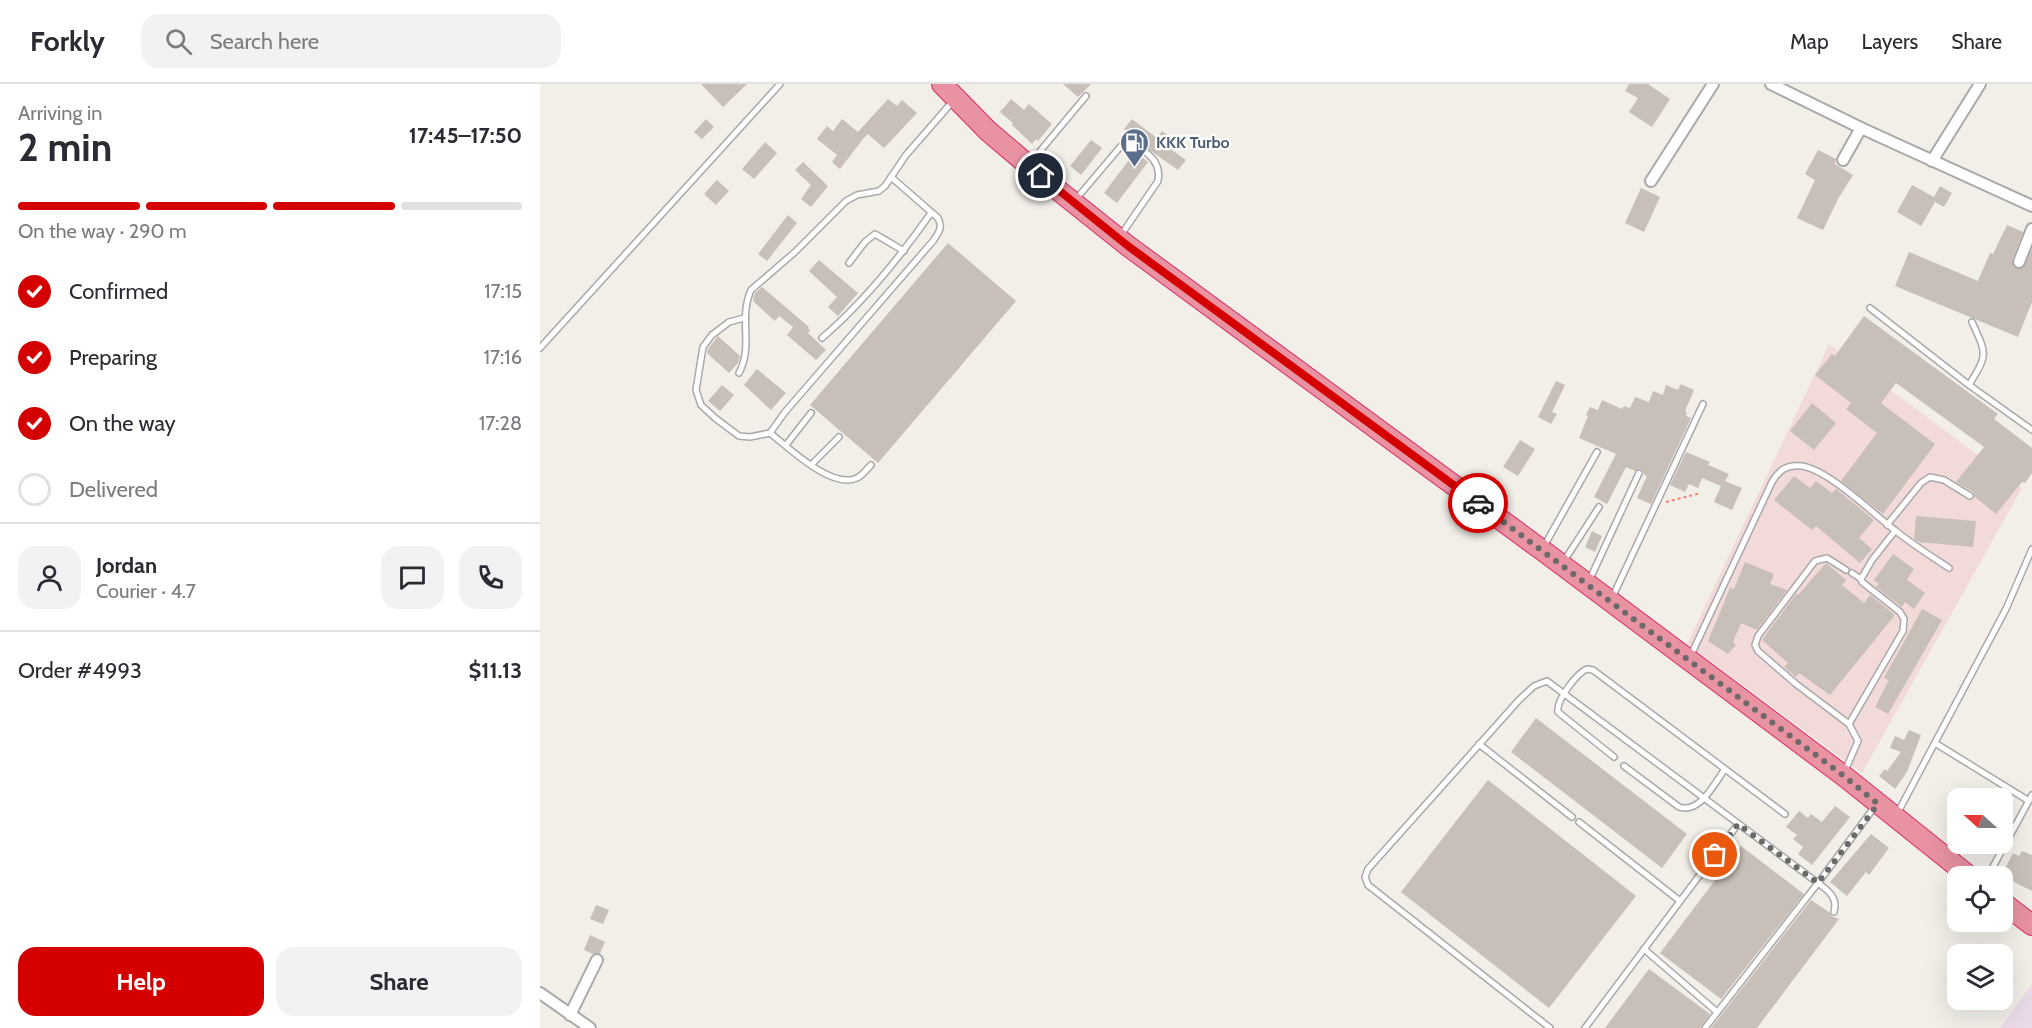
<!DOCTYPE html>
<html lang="en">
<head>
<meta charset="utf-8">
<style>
  :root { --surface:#fff; --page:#f2f2f3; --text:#2b2b33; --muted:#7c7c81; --line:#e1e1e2; --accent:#d40000 }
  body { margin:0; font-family:Cabin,sans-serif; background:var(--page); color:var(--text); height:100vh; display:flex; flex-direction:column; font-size:22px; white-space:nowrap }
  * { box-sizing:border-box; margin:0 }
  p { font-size:20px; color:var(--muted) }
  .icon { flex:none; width:33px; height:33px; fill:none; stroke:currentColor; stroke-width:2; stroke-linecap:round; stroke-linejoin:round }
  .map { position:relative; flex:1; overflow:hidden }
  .side { display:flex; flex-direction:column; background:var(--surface); width:540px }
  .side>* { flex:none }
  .needle { width:39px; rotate:291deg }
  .buttons { position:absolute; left:1407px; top:704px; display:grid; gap:12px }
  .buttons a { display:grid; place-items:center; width:66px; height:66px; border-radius:12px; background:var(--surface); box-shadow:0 6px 24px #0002; font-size:30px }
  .pin { position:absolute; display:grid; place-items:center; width:51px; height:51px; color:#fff; margin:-26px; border:3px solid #fff; border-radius:50%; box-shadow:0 2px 6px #0007 }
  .courier { position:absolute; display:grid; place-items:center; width:60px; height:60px; margin:-30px; border:4px solid #d40000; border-radius:50%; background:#fff; color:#222; box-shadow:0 2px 8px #0007 }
  .summary em { font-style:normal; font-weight:700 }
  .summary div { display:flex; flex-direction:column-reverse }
  .summary { display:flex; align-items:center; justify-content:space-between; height:102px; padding:0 18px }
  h1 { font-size:39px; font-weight:700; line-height:45px }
  .bar { display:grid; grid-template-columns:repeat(4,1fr); gap:9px 6px; align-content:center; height:72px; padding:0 18px }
  .bar i { height:8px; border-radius:4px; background:var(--line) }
  .bar .active { background:var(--accent) }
  .bar p { grid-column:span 4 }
  .line { display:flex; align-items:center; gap:15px; padding:0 18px; border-top:2px solid var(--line) }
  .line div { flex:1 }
  .round { display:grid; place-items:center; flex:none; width:63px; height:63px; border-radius:18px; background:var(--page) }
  ol { padding:0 18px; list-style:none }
  li { display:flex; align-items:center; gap:18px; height:66px }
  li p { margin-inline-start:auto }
  li .icon { padding:6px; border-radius:50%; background:var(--accent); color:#fff; stroke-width:4 }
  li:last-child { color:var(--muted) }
  li i { width:33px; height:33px; border:3px solid var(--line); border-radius:50% }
  .button { display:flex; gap:12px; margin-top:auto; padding:12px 18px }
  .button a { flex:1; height:69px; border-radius:18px; background:var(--accent); color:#fff; font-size:24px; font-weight:700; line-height:69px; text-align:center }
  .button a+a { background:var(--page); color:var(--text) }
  header { display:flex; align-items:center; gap:36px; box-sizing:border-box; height:84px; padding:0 30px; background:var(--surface); border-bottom:2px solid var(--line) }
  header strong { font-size:28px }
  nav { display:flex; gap:33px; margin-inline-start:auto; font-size:21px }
  .search { width:420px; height:54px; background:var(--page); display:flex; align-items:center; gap:15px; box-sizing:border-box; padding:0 21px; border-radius:18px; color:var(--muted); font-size:22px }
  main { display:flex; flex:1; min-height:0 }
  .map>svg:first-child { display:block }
  .commercial { fill:#f2dad9 }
  .industrial { fill:#ebdbe8 }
  .building { fill:#c7bfb8 }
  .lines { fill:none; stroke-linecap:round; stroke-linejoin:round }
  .lane-casing { stroke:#a9a9a9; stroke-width:8 }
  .street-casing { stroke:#a9a9a9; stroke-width:14 }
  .highway-casing { stroke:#dc2a67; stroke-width:22 }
  .path { stroke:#fa8072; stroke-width:2; stroke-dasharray:3 3; stroke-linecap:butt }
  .lane { stroke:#fff; stroke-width:5 }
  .street { stroke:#fff; stroke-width:10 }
  .highway { stroke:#e892a2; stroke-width:20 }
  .done { stroke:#6b6a68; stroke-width:6; stroke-dasharray:0 10.8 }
  .route { stroke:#d40000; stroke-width:8 }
  .labels { text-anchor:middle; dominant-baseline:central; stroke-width:4.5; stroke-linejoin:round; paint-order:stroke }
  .service-label { font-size:16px; font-weight:bold; fill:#4e5e75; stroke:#fff; text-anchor:start }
</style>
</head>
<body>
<header>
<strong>Forkly</strong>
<div class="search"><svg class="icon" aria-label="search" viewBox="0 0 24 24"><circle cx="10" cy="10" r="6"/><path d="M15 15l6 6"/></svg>Search here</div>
<nav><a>Map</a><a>Layers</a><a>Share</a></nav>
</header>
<main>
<section class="side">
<div class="summary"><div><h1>2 min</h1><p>Arriving in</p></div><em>17:45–17:50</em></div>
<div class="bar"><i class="active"></i><i class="active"></i><i class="active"></i><i></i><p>On the way · 290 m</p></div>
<ol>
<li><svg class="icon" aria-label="check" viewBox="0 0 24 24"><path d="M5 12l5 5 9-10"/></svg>Confirmed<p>17:15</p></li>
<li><svg class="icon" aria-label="check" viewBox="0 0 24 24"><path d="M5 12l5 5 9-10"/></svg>Preparing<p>17:16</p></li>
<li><svg class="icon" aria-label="check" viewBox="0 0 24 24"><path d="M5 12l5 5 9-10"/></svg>On the way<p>17:28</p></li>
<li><i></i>Delivered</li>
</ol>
<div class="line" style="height:108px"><a class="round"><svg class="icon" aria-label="person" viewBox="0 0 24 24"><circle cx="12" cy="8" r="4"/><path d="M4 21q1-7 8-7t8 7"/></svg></a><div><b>Jordan</b><p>Courier · 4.7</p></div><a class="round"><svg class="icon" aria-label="chat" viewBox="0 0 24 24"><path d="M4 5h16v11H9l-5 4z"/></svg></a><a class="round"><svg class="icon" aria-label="phone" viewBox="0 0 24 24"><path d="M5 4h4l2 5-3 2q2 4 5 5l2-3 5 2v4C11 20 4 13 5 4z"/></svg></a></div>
<div class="line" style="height:78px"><div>Order #4993</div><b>$11.13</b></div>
<div class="button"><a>Help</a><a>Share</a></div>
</section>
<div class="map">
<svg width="1492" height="944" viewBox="0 0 1492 944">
  <rect width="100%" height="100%" fill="#f2efe9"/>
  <polygon class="commercial" points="1289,260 1482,404 1322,689 1147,560"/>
  <polygon class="industrial" points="1492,900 1492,944 1460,944"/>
  <g class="building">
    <polygon points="161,0 207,0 183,23"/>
    <polygon points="523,0 551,0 538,13"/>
    <polygon points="1089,0 1108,0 1130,15 1112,43 1089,28 1098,14 1085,7"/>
    <polygon points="348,15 357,22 362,16 377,29 344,64 328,50 323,55 300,85 292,78 297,71 277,55 287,42 293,47 302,35 318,48"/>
    <polygon points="471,15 484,26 489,20 512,40 498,57 496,55 492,60 472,41 473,39 460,28"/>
    <polygon points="166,35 174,43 162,55 154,48"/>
    <polygon points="592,35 617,54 622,47 638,58 632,66 646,76 638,86 601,60 602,59 584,45"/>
    <polygon points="551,56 562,64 541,91 530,82"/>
    <polygon points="225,58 237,69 214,95 202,85"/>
    <polygon points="1278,66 1296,75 1295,80 1313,91 1298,115 1283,146 1257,134 1275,96 1265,90"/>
    <polygon points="595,68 608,78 577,119 564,109"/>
    <polygon points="263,78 288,102 271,123 261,115 271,101 255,86"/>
    <polygon points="177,96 189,107 176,121 164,110"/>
    <polygon points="1372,101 1394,113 1400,102 1412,109 1404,123 1395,118 1381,142 1357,128"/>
    <polygon points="1101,104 1120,113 1104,148 1085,139"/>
    <polygon points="248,131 257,139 227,177 218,170"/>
    <polygon points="1467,141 1483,148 1472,176 1474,183 1480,185 1484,183 1492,165 1492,218 1478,253 1355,202 1369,168 1438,197 1450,169 1453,170"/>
    <polygon points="408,159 476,217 338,379 270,321"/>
    <polygon points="279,176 318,209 298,232 288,223 297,213 269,187"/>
    <polygon points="222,203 269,243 268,244 270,246 268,249 286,266 276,276 247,251 253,243 239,232 235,237 213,217 215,209"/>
    <polygon points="1324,232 1458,330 1454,335 1492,364 1492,389 1485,399 1482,398 1456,430 1435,413 1433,408 1416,398 1444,363 1356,299 1341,319 1395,360 1343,430 1301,397 1337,349 1306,325 1311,319 1275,291 1292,270 1295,272"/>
    <polygon points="178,252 200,272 198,279 189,289 167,269 168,265"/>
    <polygon points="217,285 246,309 231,326 204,301"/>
    <polygon points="1016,297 1025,301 1012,328 1017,330 1011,340 998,333"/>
    <polygon points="1141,300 1154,306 1145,327 1147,328 1146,332 1151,334 1111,420 1097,414 1107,392 1104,391 1103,387 1099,384 1095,387 1086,383 1067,420 1054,413 1076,370 1039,354 1048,332 1046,331 1050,323 1058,326 1062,316 1082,325 1084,322 1090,324 1095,313 1109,318 1113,307 1123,311 1126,301 1138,306"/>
    <polygon points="182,301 194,311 180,327 168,317"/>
    <polygon points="1272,319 1296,339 1274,366 1250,347"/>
    <polygon points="980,356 995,365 978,392 963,383"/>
    <polygon points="1146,368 1170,378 1168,381 1189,390 1185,397 1202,404 1192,426 1174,418 1181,402 1162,394 1158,404 1149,400 1145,408 1130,401"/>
    <polygon points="1254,392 1270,404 1276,397 1292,409 1296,405 1334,436 1319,454 1332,465 1320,479 1276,442 1272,446 1234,416"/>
    <polygon points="1376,432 1436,437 1433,463 1379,458 1374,455"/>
    <polygon points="1052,447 1062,452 1055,468 1045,463"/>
    <polygon points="1353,470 1374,485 1367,496 1385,509 1374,525 1365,518 1362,523 1336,503 1339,500 1334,496"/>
    <polygon points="1205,478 1234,490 1230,500 1247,506 1217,546 1201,539 1193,558 1196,561 1188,570 1168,557 1190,504 1194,505"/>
    <polygon points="1286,479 1306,496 1302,501 1324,519 1330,511 1355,531 1290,611 1259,589 1256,593 1244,583 1248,579 1222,556 1256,510 1258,511"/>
    <polygon points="1382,525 1402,536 1348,630 1335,623 1349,596 1344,594"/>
    <polygon points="996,634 1147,750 1122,784 971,668"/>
    <polygon points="1369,646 1381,651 1367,688 1355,705 1339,692 1345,685 1347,687 1361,668 1350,664 1355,652 1364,656"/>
    <polygon points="948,696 1096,812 1009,924 861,808"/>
    <polygon points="1295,722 1310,733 1272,781 1258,770 1263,763 1253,755 1257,751 1246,743 1259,727 1268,734 1271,730 1282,738"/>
    <polygon points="1331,750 1349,764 1329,791 1326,788 1307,812 1290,798"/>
    <polygon points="1201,762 1264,810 1181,915 1120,869"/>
    <polygon points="1482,767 1492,771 1492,807 1470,796 1473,791 1464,787 1473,769 1479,772"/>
    <polygon points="1271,816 1289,828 1291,832 1299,835 1217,944 1171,944"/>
    <polygon points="56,821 69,826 63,840 50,835"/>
    <polygon points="50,851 65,858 60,869 53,870 44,866"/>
    <polygon points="1109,885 1170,930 1160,944 1065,944"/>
  </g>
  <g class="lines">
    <defs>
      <g id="lane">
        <polyline points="491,78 546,12"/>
        <path d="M537,114L581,62C601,60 622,75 618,97L581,151"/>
        <polyline points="309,179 325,158 335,150 364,167"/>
        <polyline points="1330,224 1429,301 1492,346"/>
        <path d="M204,234L189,238L172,251L163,263L156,306L161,321L175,334L199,352L210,353L230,349L245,328L393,157C399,148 403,144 398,134L351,93"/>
        <path d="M282,254C324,218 360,173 391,129"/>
        <polyline points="0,264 240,0"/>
        <path d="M199,289C214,260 198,236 211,206L255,168L306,117L317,111L339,107L345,102L366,71L413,17"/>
        <path d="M1429,301C1448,270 1447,271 1432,238"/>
        <path d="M230,349C248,363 292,406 317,394C322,392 327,385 331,381"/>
        <polyline points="246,361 271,329"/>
        <polyline points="271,381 299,353"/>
        <polyline points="1347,441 1381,399 1390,393 1404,396 1430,412"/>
        <polyline points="1003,464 1057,368"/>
        <polyline points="1024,477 1059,423"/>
        <polyline points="1312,489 1321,495"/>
        <polyline points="1049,497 1099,389"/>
        <polyline points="1072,514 1163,320"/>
        <path d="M1151,571L1232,398C1239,386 1247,380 1262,382C1289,386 1333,430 1356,447C1373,461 1391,472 1409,484"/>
        <polyline points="1309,640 1363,547 1364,535 1360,528 1322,498 1321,495 1332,476 1355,447"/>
        <polyline points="1395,659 1489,717"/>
        <polyline points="939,660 1032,733"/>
        <path d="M1074,673L1018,628C1016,616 1037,589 1047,585L1053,586L1245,730"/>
        <path d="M1084,682L1139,723C1160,730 1174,700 1185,685"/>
        <polyline points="1305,687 1318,657 1309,640 1256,600 1218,567 1215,561 1218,552 1275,477 1287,474 1306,486"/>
        <polyline points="1357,730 1466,525 1492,465"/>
        <polyline points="1039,738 1140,817"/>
        <polyline points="1448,792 1492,711"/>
        <path d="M1294,828C1298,814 1289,807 1278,799L1336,721"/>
        <polyline points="1104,865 1177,928"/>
        <polyline points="1010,944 828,801 825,793 828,785 979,616 994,602 1007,597 1278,799 1165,944"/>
        <polyline points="1045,944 1198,740"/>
      </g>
      <g id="street">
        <polyline points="1231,0 1321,44 1492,122"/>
        <polyline points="1303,76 1321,44"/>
        <polyline points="1392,77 1440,0"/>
        <polyline points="1111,97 1173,0"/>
        <polyline points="1479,178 1492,145"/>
        <polyline points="0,909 50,944"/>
        <polyline points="30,931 57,876"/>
      </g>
      <g id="highway">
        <polyline points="402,0 448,47 514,103 588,162 1002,466 1304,692 1429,792"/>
        <polyline points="1462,818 1492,841"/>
      </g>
    </defs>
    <use href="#lane" class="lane-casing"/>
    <use href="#street" class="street-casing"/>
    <use href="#highway" class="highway-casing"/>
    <polyline class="path" points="1126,418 1161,409"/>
    <use href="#lane" class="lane"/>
    <use href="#street" class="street"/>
    <use href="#highway" class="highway"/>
  </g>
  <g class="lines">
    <polyline class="done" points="938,419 1304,692 1338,720 1278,799 1198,740 1175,771"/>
    <polyline class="route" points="501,92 588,162 938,419"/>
  </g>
  <defs>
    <symbol id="fuel-pin" viewBox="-11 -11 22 30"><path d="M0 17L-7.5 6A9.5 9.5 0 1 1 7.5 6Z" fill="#5c6f8a" stroke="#fff"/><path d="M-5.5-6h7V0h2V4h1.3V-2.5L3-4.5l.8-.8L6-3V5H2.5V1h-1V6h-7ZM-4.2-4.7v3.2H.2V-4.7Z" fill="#fff"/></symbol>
  </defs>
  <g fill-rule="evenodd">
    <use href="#fuel-pin" x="578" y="42" width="33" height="45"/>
  </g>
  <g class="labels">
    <g class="service-label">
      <text x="616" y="58">KKK Turbo</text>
    </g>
  </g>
</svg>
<div class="buttons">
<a><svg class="needle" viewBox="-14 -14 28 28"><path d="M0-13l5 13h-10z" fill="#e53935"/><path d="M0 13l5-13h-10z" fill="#7c7c81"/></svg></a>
<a><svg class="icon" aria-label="locate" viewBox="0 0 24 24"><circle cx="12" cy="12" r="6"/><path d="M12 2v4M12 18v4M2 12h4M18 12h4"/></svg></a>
<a><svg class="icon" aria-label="layers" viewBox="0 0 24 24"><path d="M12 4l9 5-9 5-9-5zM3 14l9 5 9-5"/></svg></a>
</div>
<div class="pin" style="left:1175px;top:771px;background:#ea580c"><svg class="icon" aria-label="bag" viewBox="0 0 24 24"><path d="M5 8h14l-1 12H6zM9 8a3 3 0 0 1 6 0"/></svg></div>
<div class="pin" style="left:501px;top:92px;background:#1f2937"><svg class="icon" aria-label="home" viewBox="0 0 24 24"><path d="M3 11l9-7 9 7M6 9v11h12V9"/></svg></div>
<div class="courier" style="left:938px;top:419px"><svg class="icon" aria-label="car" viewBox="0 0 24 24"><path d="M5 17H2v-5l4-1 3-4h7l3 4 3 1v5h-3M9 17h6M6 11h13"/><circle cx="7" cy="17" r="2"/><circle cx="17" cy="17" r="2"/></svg></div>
</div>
</main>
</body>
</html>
